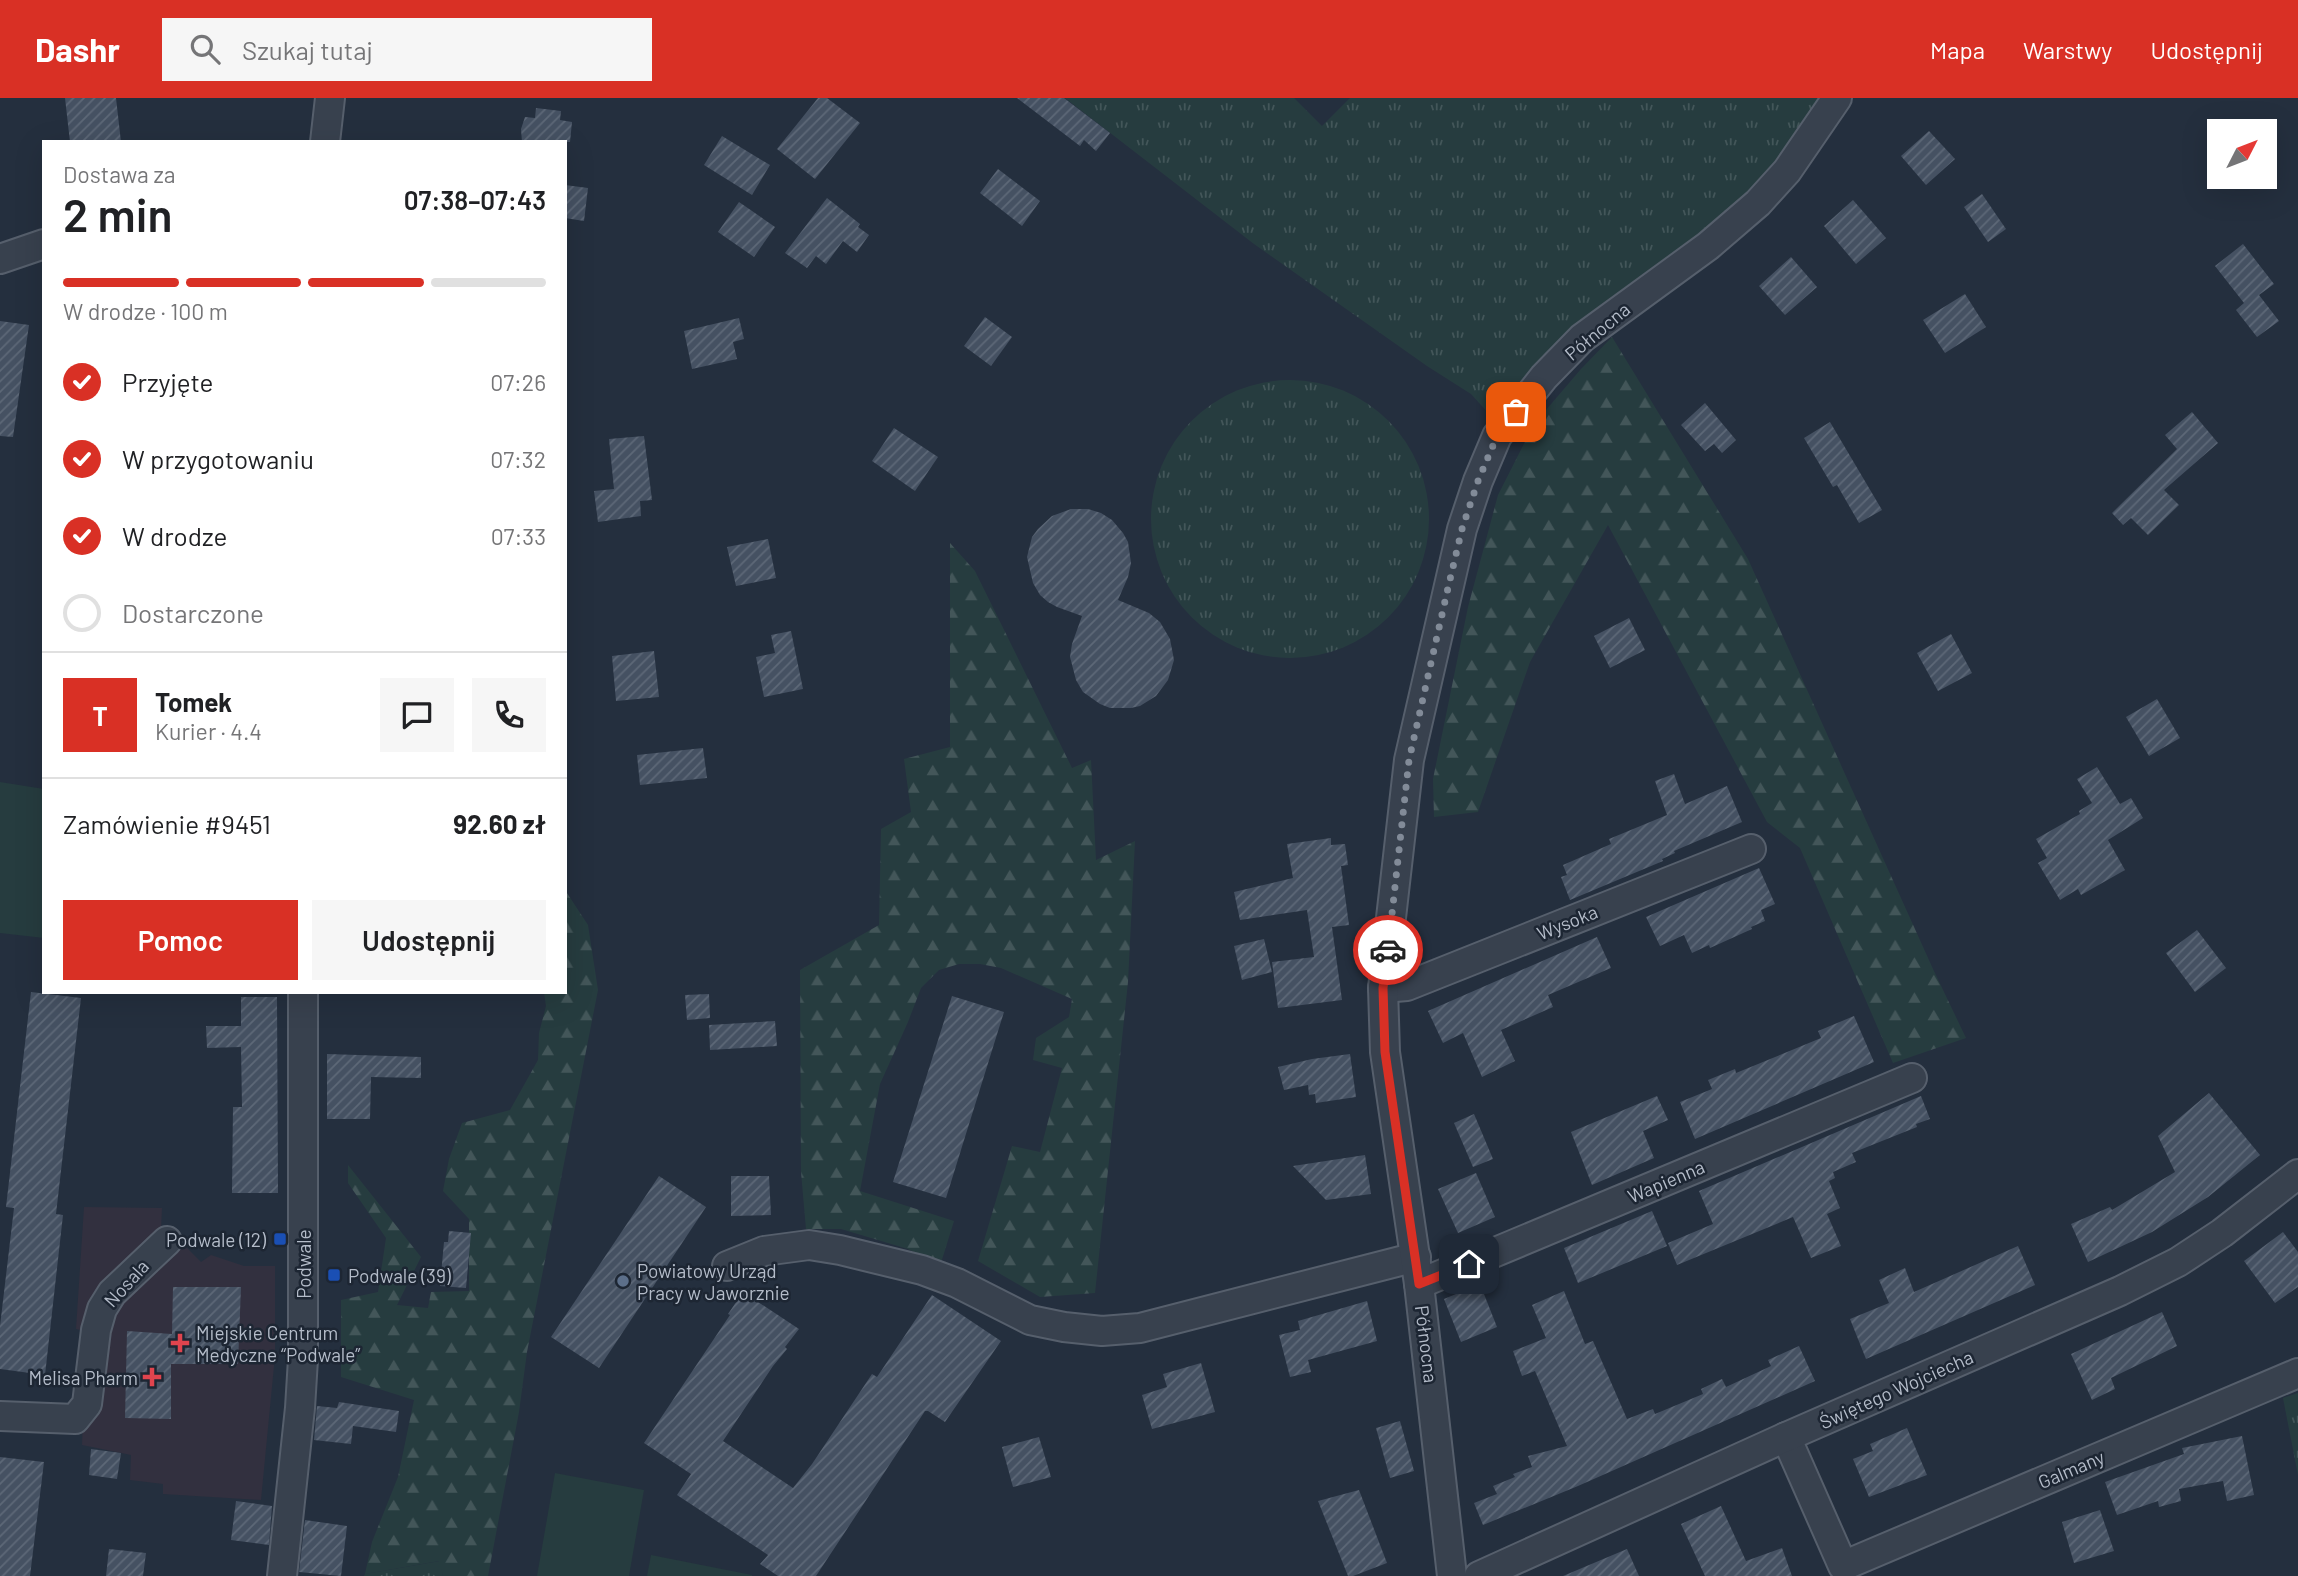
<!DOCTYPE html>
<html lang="pl">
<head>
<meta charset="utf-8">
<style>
  :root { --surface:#fff; --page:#f6f6f6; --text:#202124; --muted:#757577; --line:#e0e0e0; --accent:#d93025 }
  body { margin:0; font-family:Barlow,sans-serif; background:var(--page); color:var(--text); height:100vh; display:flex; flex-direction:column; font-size:26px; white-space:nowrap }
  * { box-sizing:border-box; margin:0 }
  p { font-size:23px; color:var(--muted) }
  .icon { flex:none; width:38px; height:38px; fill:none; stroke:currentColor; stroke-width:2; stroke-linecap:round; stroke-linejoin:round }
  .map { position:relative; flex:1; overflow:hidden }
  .side { position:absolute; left:42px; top:42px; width:525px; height:854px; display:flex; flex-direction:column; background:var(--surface); border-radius:0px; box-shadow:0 7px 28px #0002 }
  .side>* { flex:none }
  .needle { width:46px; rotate:48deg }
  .buttons { position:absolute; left:2207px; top:21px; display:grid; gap:14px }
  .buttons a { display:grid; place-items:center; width:70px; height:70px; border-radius:0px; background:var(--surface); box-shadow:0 7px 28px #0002; font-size:35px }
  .pin { position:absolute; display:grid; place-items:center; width:60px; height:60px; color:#fff; margin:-30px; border-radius:14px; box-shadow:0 4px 10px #0006 }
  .courier { position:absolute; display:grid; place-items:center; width:70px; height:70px; margin:-35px; border:5px solid #d93025; border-radius:50%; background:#fff; color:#222; box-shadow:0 2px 9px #0007 }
  .headline em { font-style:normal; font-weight:600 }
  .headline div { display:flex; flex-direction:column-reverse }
  .headline { display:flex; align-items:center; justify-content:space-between; height:119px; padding:0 21px }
  h1 { font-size:46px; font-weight:600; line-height:52px }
  .bar { display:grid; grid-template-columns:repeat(4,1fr); gap:10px 7px; align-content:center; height:84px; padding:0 21px }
  .bar i { height:9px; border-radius:5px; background:var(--line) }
  .bar .selected { background:var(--accent) }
  .bar p { grid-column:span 4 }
  .line { display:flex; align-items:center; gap:18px; padding:0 21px; border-top:2px solid var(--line) }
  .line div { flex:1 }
  .round { display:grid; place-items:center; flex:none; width:74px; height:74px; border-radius:0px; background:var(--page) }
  ol { padding:0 21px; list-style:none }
  li { display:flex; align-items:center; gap:21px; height:77px }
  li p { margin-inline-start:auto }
  li .icon { padding:7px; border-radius:50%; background:var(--accent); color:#fff; stroke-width:4 }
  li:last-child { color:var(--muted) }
  li i { width:38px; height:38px; border:4px solid var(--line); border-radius:50% }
  .action { display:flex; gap:14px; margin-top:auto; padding:14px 21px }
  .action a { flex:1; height:80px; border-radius:0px; background:var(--accent); color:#fff; font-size:28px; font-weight:600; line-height:80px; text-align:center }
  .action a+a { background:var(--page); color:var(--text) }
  header { display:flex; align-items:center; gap:42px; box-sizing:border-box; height:98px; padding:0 35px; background:var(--accent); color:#fff }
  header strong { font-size:33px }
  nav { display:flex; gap:38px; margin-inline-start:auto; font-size:24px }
  .search { width:490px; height:63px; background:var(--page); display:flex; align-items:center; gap:18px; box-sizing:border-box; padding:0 24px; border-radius:0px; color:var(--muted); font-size:26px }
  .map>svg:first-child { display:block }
  .medical { fill:#32303f }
  .grass { fill:url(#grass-tufts) }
  .forest { fill:url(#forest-firs) }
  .park { fill:#263c3f }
  .building { fill:url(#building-hatch) }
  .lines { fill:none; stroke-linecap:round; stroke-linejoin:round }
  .minor-casing { stroke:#565f6c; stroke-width:32 }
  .minor { stroke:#38414e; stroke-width:28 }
  .done { stroke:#828b98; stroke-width:7; stroke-dasharray:0 12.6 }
  .route { stroke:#d93025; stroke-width:9 }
  .transit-dot { fill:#1a4fb4; stroke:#1d2633; stroke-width:2.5 }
  .service-dot { fill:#5c6f8a; stroke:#1d2633; stroke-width:2.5 }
  .health-dot { fill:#e0444e; stroke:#1d2633; stroke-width:2.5 }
  .labels { text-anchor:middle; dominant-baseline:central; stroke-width:5; stroke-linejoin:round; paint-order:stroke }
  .street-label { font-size:19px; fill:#b4bcc9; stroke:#1d2633 }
  .poi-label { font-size:19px; fill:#b4bcc9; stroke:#1d2633; text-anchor:start }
</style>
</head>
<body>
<header>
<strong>Dashr</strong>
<div class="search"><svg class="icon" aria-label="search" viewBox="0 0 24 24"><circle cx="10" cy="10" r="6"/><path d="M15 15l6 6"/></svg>Szukaj tutaj</div>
<nav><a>Mapa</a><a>Warstwy</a><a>Udostępnij</a></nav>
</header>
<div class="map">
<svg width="2298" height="1478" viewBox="0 0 2298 1478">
  <defs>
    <pattern id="grass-tufts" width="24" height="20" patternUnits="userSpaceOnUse" patternTransform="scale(1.75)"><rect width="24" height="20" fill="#263c3f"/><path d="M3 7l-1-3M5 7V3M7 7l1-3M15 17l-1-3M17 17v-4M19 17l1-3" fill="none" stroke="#435659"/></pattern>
    <pattern id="forest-firs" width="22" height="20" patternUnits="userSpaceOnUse" patternTransform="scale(1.75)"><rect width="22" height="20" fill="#263c3f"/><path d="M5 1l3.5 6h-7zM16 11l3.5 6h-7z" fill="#435659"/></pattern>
    <pattern id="building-hatch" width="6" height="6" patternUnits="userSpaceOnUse" patternTransform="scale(1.75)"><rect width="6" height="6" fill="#455162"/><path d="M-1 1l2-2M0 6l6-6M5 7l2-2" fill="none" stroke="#5d6877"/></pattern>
  </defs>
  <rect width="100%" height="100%" fill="#242f3e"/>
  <polygon class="medical" points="84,1109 162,1110 161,1132 176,1139 201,1164 211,1157 244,1168 275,1168 275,1258 261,1402 163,1396 163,1386 130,1382 131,1357 82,1347 86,1233 76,1231"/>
  <g class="grass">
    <polygon points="1065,0 1294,0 1322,28 1350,0 1826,0 1743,110 1564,246 1491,318 1471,296 1427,268 1254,146"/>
    <circle cx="1290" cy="421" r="139"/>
    <polygon points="2298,1295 2298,1377 2283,1300"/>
    <polygon points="440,1463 443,1478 364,1478 365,1476"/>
  </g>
  <g class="forest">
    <polygon points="1612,239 1748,461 1933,871 1966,940 1893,965 1800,750 1767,724 1608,427 1530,564 1478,714 1434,719 1433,681 1468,509 1498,397 1534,326 1581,271"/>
    <polygon points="950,445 975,473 1072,670 1091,662 1096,762 1135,743 1128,884 1095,1195 1040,1199 978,1163 1012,1048 1040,1054 1062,970 1033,962 1036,940 1069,919 1072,901 1001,870 980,866 959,866 939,872 921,890 908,924 880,986 860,1093 954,1123 940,1168 908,1151 841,1131 806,1131 801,1074 800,872 879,827 881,731 911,714 904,661 950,649"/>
    <polygon points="565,792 588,827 598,892 527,1254 519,1314 488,1478 443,1478 439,1463 365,1476 372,1444 398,1379 414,1302 341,1279 341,1202 378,1194 386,1140 348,1085 348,1067 421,1159 397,1207 428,1210 431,1194 469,1193 469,1121 443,1093 449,1061 462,1025 510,1012 538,962 539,935 546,908 544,894 565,894"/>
  </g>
  <g class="park">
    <polygon points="0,684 44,691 44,840 0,835"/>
    <polygon points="555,1375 644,1392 629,1478 537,1478"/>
    <polygon points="651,1457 752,1477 752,1478 647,1478"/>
  </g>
  <g class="building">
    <polygon points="65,0 116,0 121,44 70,44"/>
    <polygon points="818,0 827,0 860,25 815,81 777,51"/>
    <polygon points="1017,0 1064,0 1110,35 1096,53 1084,42 1080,48"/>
    <polygon points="536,10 561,13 560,22 572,24 570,44 522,44 521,31 525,19 535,20"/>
    <polygon points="1929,33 1955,61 1926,87 1901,58"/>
    <polygon points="722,38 770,67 752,97 704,67"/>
    <polygon points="998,71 1040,103 1022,128 980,95"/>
    <polygon points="565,87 588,90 584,123 565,120"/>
    <polygon points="1982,96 2006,131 1988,144 1964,109"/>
    <polygon points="827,100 860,126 858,129 869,137 857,154 843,143 826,166 816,158 807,170 785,155"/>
    <polygon points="1853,102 1886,140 1856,166 1824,128"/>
    <polygon points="739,104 775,129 754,159 718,134"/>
    <polygon points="2243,146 2274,186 2259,197 2279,223 2257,239 2236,212 2244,205 2215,168"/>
    <polygon points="1791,159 1817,189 1785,217 1759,188"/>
    <polygon points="1965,196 1986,229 1945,255 1923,222"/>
    <polygon points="985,219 1012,239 991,268 964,248"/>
    <polygon points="739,220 744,241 733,244 737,261 692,271 684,233"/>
    <polygon points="0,223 29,227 13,339 0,338"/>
    <polygon points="1705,305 1736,342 1722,355 1714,346 1705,353 1681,327"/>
    <polygon points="2192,314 2218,345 2164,392 2179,407 2148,437 2131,420 2123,427 2112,415 2177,351 2165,337"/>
    <polygon points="1830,324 1882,412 1859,425 1837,387 1833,389 1804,340"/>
    <polygon points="894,330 938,359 915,393 872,363"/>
    <polygon points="644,338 652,402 640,403 641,418 598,424 594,393 614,391 609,341"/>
    <polygon points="1071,411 1088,411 1101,415 1112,422 1123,435 1128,444 1131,465 1128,479 1118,502 1149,515 1160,524 1170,541 1174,562 1168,582 1156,598 1140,608 1131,610 1110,610 1100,606 1083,594 1076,582 1070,559 1072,546 1082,518 1057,509 1048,504 1040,497 1033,485 1027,459 1032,439 1038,431 1052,418"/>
    <polygon points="768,441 776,480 736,488 727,449"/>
    <polygon points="1629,520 1645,552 1610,570 1594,538"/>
    <polygon points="791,533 803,591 764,599 756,559 775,555 771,537"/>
    <polygon points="1951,536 1972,575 1938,593 1917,555"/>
    <polygon points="654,553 659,599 616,603 612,558"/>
    <polygon points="2157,601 2180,640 2149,658 2126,619"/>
    <polygon points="703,650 707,680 640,687 637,657"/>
    <polygon points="2097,669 2120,706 2131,700 2143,720 2108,742 2125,772 2081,797 2078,791 2060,802 2038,765 2047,760 2036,741 2080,716 2079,713 2092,705 2077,681"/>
    <polygon points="1674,676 1685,706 1727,688 1742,724 1674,753 1675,755 1662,761 1663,763 1570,802 1561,779 1567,777 1563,767 1611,746 1609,741 1667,717 1655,683"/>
    <polygon points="1331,740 1331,747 1345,746 1348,767 1341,768 1349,827 1332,829 1342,902 1278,910 1272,864 1314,859 1307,812 1240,822 1234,794 1293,780 1287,746"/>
    <polygon points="1759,770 1775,806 1761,812 1765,823 1751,829 1752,831 1710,850 1709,847 1692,855 1684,837 1660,848 1646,819"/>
    <polygon points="2197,832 2226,870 2195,894 2166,855"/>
    <polygon points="1597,839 1611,870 1548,897 1553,909 1501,932 1515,963 1482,979 1463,935 1443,945 1428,913"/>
    <polygon points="1264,841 1272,874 1242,882 1234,848"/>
    <polygon points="31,894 81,900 56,1116 63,1117 45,1277 0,1271 0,1228 14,1110 6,1109"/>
    <polygon points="709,896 710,920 687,922 685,897"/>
    <polygon points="952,898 1004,914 946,1100 893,1084"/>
    <polygon points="241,899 277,899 278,1095 232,1095 233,1009 242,1009 241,949 207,950 206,928 241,928"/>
    <polygon points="1854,918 1874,964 1695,1041 1680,1004 1712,991 1708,982 1735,971 1736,975 1821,940 1818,933"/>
    <polygon points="775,923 777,948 710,952 709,927"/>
    <polygon points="327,956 421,959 421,980 371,979 370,1021 327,1021"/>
    <polygon points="1350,956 1356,999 1316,1005 1315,996 1309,997 1308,987 1284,992 1278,969 1312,961"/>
    <polygon points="2209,995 2260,1057 2208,1099 2152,1134 2088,1164 2071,1126 2110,1109 2112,1112 2175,1074 2158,1038"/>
    <polygon points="1657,998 1668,1022 1643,1033 1654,1060 1592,1087 1571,1034"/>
    <polygon points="1921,998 1930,1021 1916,1026 1917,1029 1852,1055 1856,1064 1833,1074 1835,1080 1829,1083 1840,1110 1827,1116 1841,1148 1811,1160 1793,1119 1677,1167 1668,1145 1713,1126 1699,1093"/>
    <polygon points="1474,1016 1493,1061 1473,1069 1454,1025"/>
    <polygon points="1365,1057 1371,1096 1326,1102 1293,1068"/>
    <polygon points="1476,1075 1495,1119 1458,1135 1438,1091"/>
    <polygon points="659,1078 706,1109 599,1270 551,1239"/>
    <polygon points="731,1078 769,1078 771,1117 731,1118"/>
    <polygon points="1652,1113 1667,1148 1578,1185 1564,1150"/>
    <polygon points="449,1133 471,1135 466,1190 440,1188 444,1144 448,1144"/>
    <polygon points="2283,1134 2298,1154 2298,1189 2275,1205 2244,1163"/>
    <polygon points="2018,1148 2035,1187 1866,1261 1850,1221 1889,1205 1879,1182 1905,1170 1914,1194"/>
    <polygon points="1480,1186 1497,1229 1461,1244 1444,1201"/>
    <polygon points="173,1189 241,1189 238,1266 171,1266 171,1321 125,1320 127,1233 172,1236"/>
    <polygon points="1564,1193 1585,1246 1593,1243 1627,1321 1653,1311 1655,1316 1703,1296 1701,1291 1722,1281 1726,1289 1771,1268 1768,1262 1799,1248 1815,1283 1578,1388 1483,1427 1474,1405 1497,1396 1493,1388 1515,1379 1513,1376 1532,1369 1528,1358 1567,1348 1535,1273 1522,1278 1513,1253 1546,1240 1532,1207"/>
    <polygon points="743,1194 799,1231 785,1249 787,1251 773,1268 723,1343 793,1390 812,1366 872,1276 877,1279 932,1197 1001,1243 945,1324 928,1313 925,1313 816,1478 778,1478 760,1466 768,1457 677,1397 691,1376 644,1345 730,1217 728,1216"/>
    <polygon points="1367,1203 1377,1243 1308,1262 1311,1274 1290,1279 1279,1237 1300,1232 1298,1223"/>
    <polygon points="2162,1214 2177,1248 2111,1280 2115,1291 2092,1302 2071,1256"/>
    <polygon points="1201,1265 1215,1314 1152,1331 1142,1297 1167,1289 1163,1276"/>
    <polygon points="339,1304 399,1313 396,1334 353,1328 351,1346 314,1342 317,1308 337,1310"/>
    <polygon points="1400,1323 1414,1373 1390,1380 1376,1330"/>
    <polygon points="1907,1330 1927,1377 1869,1399 1853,1361 1873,1353 1870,1346"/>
    <polygon points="2242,1338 2254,1397 2227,1403 2223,1383 2179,1391 2181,1403 2159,1409 2158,1403 2117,1417 2105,1384 2184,1356 2182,1350"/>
    <polygon points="1039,1339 1051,1379 1013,1389 1002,1349"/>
    <polygon points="91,1351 121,1355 117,1381 89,1377"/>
    <polygon points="0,1359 44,1364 30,1478 0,1478"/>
    <polygon points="1359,1392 1387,1465 1353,1478 1348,1478 1318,1403"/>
    <polygon points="236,1403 272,1408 269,1447 231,1442"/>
    <polygon points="1721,1408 1746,1463 1782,1450 1792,1478 1705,1478 1681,1426"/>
    <polygon points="2100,1412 2114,1453 2074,1465 2062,1424"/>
    <polygon points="305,1422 347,1428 341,1478 299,1474"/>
    <polygon points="109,1451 146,1455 143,1478 106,1478"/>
    <polygon points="1627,1451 1639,1478 1563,1478"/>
  </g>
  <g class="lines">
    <defs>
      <g id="minor">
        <polyline points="325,44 330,0"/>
        <polyline points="0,161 44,146"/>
        <polyline points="1383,890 1407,888 1751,751"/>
        <polyline points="727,1168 764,1153 809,1147 840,1152 922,1172 957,1185 1030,1222 1064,1229 1102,1233 1140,1230 1416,1159"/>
        <polyline points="1419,1186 1912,980"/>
        <polyline points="0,1318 75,1321 87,1306 96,1232 102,1211 112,1195 167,1143"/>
        <polyline points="1786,1339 1843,1468 2298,1275"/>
        <polyline points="282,1478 300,1310 303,1261 303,894"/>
        <polyline points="1452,1478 1419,1186 1385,954 1383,890 1409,662 1462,431 1478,383 1497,338 1544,279 1582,240 1708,148 1758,105 1787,73 1837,0"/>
        <polyline points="1479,1478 1786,1339 2120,1193 2178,1164 2222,1135 2298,1076"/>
      </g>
    </defs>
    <use href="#minor" class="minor-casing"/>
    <use href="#minor" class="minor"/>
  </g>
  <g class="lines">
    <polyline class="done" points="1388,852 1409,662 1448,490 1462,431 1478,383 1497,338 1516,314"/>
    <polyline class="route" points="1388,852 1383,890 1385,954 1419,1186 1469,1166"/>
  </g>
  <g class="transit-dot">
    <rect x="273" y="1134" width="14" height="14" rx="3.5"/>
    <rect x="327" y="1170" width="14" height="14" rx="3.5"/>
  </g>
  <circle class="service-dot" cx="623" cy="1183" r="7"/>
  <g class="health-dot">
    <path d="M176.5 1234.5h7v7h7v7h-7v7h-7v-7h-7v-7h7z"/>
    <path d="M148.5 1268.5h7v7h7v7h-7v7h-7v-7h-7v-7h7z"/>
  </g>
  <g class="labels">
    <g class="street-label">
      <text transform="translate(1597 233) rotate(-40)">Północna</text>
      <text transform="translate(1567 824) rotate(-22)">Wysoka</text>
      <text transform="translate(1666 1083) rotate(-23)">Wapienna</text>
      <text transform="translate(303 1166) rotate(-90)">Podwale</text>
      <text transform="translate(126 1185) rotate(-48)">Nosala</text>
      <text transform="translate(1427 1246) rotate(83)">Północna</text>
      <text transform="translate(1896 1291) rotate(-24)">Świętego Wojciecha</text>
      <text transform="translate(2071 1371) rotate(-23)">Galmany</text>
    </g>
    <g class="poi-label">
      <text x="266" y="1141" text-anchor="end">Podwale (12)</text>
      <text x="637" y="1172">Powiatowy Urząd<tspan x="637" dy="22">Pracy w Jaworznie</tspan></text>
      <text x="348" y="1177">Podwale (39)</text>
      <text x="196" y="1234">Miejskie Centrum<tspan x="196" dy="22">Medyczne “Podwale”</tspan></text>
      <text x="138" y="1279" text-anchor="end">Melisa Pharm</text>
    </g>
  </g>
</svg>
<div class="buttons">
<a><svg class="needle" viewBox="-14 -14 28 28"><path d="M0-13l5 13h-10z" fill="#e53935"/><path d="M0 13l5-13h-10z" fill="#757577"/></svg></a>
</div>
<div class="pin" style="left:1516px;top:314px;background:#ea580c"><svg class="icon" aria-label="bag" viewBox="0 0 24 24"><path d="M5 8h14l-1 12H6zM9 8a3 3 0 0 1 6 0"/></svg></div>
<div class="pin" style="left:1469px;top:1166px;background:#1f2937"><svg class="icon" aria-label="home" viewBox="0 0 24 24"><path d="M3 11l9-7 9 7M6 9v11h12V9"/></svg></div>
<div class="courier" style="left:1388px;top:852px"><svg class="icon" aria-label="car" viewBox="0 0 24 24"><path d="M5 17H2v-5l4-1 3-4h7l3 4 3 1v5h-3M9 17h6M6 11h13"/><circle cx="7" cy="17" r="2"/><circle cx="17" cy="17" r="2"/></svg></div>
<section class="side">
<div class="headline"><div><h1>2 min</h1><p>Dostawa za</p></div><em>07:38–07:43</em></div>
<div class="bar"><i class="selected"></i><i class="selected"></i><i class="selected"></i><i></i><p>W drodze · 100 m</p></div>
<ol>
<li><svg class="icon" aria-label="check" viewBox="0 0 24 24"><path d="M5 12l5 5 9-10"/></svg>Przyjęte<p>07:26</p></li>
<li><svg class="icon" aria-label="check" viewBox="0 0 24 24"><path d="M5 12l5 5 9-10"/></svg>W przygotowaniu<p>07:32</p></li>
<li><svg class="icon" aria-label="check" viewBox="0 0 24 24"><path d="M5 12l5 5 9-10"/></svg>W drodze<p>07:33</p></li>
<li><i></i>Dostarczone</li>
</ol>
<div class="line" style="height:126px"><b class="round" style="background:var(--accent);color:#fff">T</b><div><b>Tomek</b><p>Kurier · 4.4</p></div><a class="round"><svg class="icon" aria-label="chat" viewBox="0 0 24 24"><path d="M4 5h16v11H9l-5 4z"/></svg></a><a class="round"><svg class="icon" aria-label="phone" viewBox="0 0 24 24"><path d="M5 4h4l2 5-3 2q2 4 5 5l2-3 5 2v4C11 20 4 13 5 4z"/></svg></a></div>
<div class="line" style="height:91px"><div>Zamówienie #9451</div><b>92.60 zł</b></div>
<div class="action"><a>Pomoc</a><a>Udostępnij</a></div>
</section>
</div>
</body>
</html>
